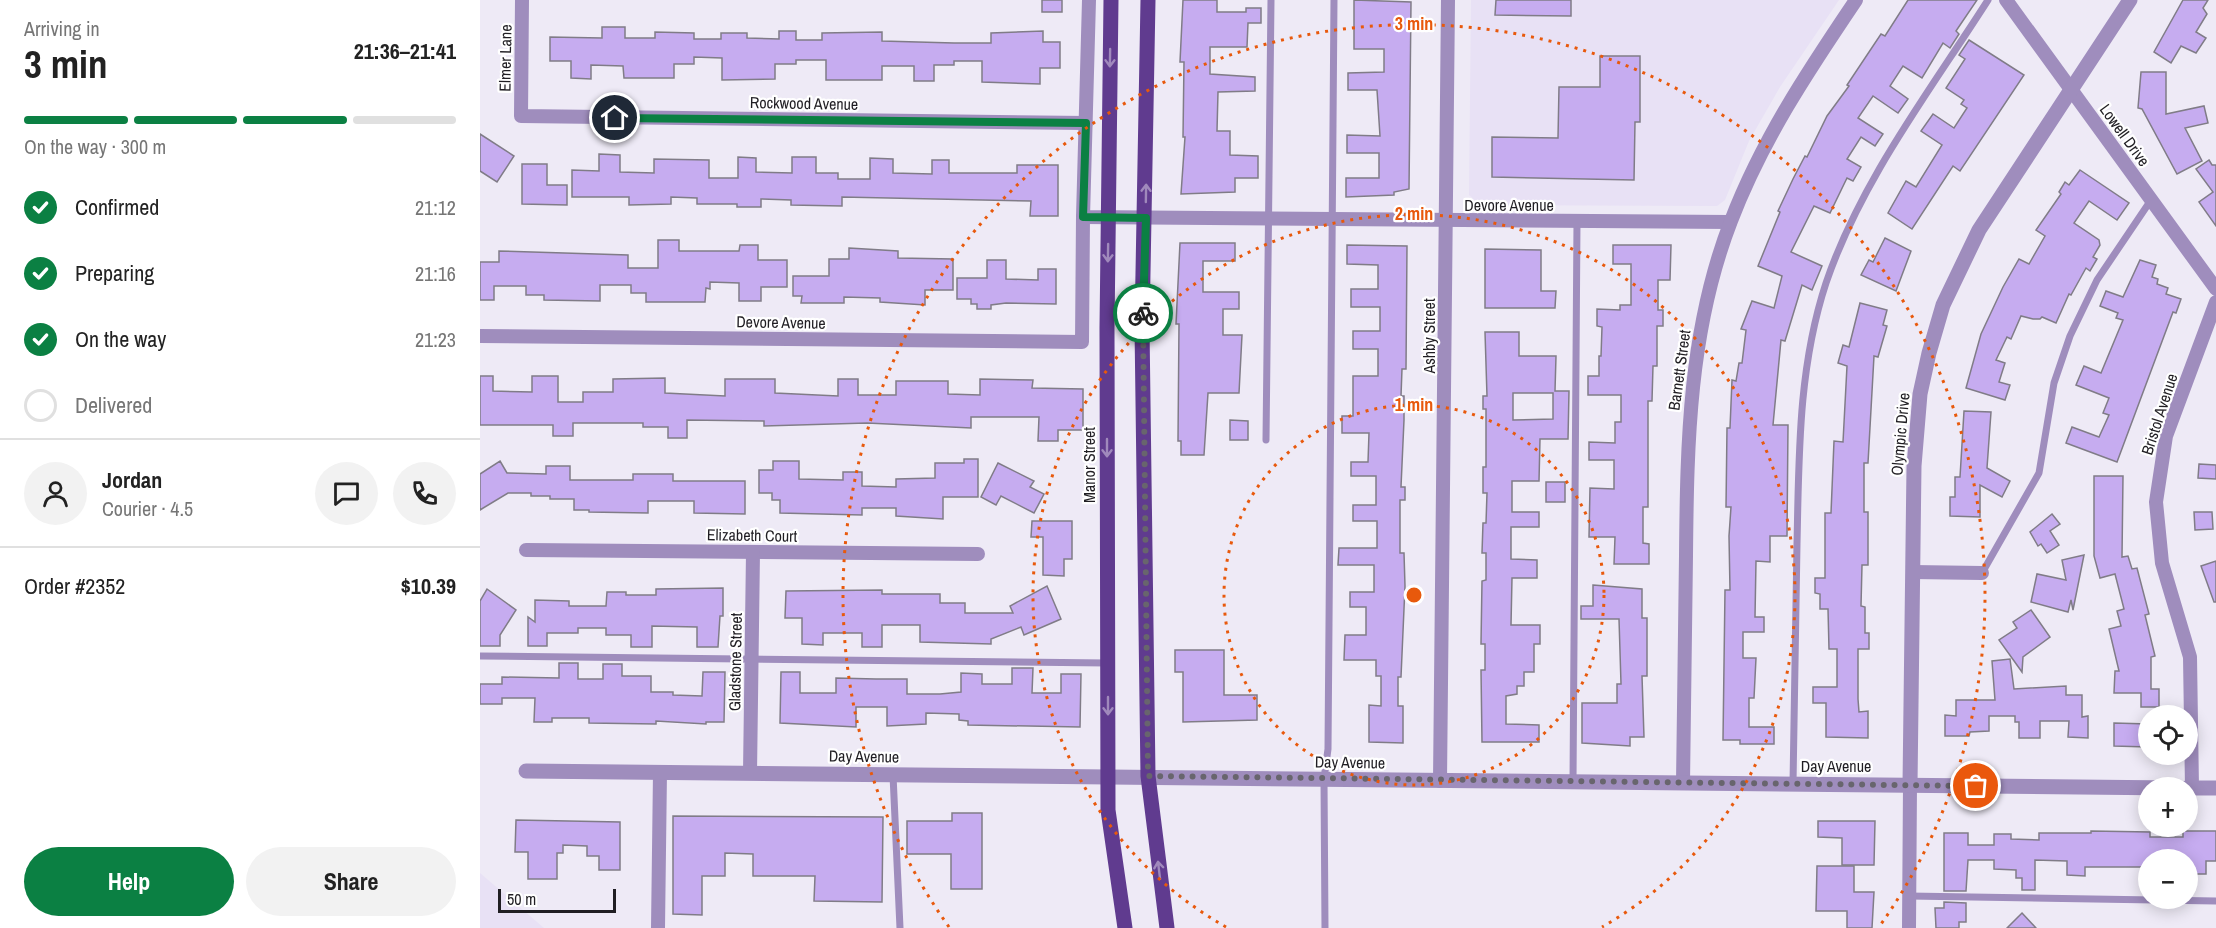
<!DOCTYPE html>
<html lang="en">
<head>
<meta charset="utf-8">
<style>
  :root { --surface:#fff; --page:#f2f2f2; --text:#222; --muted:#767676; --line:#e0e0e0; --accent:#0b8043 }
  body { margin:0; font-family:"Archivo Narrow",sans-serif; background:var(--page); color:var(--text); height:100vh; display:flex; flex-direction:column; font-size:22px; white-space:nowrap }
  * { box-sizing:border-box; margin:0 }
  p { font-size:20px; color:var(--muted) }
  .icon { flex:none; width:33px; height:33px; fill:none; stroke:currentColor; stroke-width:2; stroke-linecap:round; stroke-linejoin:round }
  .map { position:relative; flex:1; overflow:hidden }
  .sheet { display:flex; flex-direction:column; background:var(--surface); width:480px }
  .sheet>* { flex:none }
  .fabs { position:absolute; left:1658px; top:705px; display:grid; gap:12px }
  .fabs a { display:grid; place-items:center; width:60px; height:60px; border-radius:50%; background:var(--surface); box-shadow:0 3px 15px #0003; font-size:30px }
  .scale { position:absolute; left:18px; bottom:15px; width:118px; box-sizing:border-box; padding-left:6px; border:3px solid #201e23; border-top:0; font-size:16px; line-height:21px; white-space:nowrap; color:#201e23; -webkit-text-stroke:4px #fff; paint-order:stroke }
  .pin { position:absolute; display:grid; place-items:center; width:51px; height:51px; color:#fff; margin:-26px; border:3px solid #fff; border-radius:50%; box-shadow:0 2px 6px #0007 }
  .courier { position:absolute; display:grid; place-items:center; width:60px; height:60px; margin:-30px; border:4px solid #0b8043; border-radius:50%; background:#fff; color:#222; box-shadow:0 2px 8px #0007 }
  .summary em { font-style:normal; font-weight:700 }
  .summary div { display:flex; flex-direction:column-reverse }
  .summary { display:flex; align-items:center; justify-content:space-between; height:102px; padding:0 24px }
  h1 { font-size:39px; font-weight:700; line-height:45px }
  .bar { display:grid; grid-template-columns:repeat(4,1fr); gap:9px 6px; align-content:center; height:72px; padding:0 24px }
  .bar i { height:8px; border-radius:4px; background:var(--line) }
  .bar .active { background:var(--accent) }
  .bar p { grid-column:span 4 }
  .line { display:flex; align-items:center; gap:15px; padding:0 24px; border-top:2px solid var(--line) }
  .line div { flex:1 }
  .round { display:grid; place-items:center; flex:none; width:63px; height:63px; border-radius:32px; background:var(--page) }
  ol { padding:0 24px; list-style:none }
  li { display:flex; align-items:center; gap:18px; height:66px }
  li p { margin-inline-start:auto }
  li .icon { padding:6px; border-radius:50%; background:var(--accent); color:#fff; stroke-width:4 }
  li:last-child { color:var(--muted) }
  li i { width:33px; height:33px; border:3px solid var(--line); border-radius:50% }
  .primary-button { display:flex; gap:12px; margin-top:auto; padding:12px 24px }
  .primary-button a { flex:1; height:69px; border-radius:36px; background:var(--accent); color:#fff; font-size:24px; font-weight:700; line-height:69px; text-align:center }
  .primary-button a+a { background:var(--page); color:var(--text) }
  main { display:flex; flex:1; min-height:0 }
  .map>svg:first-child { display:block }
  .built { fill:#e8e1f5 }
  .building { fill:#c6acf0; stroke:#807c87; stroke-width:1.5; fill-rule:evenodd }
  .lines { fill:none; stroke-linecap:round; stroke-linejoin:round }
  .service { stroke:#9f8dbd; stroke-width:7 }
  .minor { stroke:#9f8dbd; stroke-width:14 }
  .tertiary { stroke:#9f8dbd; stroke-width:15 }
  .primary { stroke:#603b8f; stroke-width:15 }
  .oneway { stroke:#a089bc }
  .done { stroke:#68656d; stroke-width:6; stroke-dasharray:0 10.8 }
  .route { stroke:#0b8043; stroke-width:8 }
  .ring { fill:none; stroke:#e8590c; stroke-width:3; stroke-dasharray:3 6 }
  .labels { text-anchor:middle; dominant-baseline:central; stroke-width:4.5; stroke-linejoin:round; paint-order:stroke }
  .street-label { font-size:16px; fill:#201e23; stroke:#fff }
  .centre { fill:#e8590c; stroke:#fff; stroke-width:3 }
  .ring-label { font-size:18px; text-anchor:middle; font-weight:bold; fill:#e8590c; stroke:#fff; stroke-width:4.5; stroke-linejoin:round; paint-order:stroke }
</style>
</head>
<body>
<main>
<section class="sheet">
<div class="summary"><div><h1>3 min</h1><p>Arriving in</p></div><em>21:36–21:41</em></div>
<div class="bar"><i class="active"></i><i class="active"></i><i class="active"></i><i></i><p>On the way · 300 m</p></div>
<ol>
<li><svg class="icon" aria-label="check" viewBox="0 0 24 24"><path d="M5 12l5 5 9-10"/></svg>Confirmed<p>21:12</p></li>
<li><svg class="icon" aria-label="check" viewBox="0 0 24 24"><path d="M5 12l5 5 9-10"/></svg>Preparing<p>21:16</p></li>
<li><svg class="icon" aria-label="check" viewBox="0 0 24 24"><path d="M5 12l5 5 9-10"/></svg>On the way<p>21:23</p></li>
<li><i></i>Delivered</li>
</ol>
<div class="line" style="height:108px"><a class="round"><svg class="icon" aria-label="person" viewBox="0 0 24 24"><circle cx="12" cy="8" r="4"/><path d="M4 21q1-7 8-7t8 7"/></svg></a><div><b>Jordan</b><p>Courier · 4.5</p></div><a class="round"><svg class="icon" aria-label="chat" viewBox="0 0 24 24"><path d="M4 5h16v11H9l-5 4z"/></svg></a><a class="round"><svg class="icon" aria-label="phone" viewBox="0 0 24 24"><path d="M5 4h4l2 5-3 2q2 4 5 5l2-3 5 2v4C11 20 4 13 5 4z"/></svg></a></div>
<div class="line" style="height:78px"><div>Order #2352</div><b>$10.39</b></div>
<div class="primary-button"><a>Help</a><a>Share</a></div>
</section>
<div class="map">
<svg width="1736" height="928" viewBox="0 0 1736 928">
  <rect width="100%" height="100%" fill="#eeeaf6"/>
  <g class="built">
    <polygon points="991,0 1359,0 1300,87 1269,141 1245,200 1237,206 1000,205 989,195"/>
    <polygon points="0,873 64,928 0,928"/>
  </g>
  <g class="building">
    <rect x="562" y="0" width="20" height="12"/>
    <polygon points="703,0 737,0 737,12 766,12 766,8 781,8 781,23 768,23 767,47 730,47 730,74 775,77 775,91 738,92 737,131 750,131 750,155 778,156 778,178 755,178 755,192 701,194 705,137 703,137 704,62 700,62"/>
    <polygon points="874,0 931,2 929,189 914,192 914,195 866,197 866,178 899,178 899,153 867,153 867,135 900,136 897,90 868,90 868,73 904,72 904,49 874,49"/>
    <polygon points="1016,0 1091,0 1091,16 1015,15"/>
    <polygon points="1428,0 1497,0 1476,31 1479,34 1470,48 1463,43 1442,78 1423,66 1410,86 1428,99 1418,113 1393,96 1378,118 1403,134 1395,146 1381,137 1367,159 1381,167 1373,181 1367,178 1350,213 1334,206 1311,252 1342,266 1332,290 1322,285 1305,341 1301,340 1293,425 1308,425 1307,536 1290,536 1290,562 1276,561 1275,617 1284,617 1284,632 1263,632 1263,658 1276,658 1274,698 1269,698 1269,727 1294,727 1294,744 1260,744 1260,740 1243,740 1245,590 1250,590 1249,536 1251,507 1246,507 1247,428 1250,428 1252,380 1256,381 1259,363 1262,363 1266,330 1261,329 1272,301 1294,308 1302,276 1278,266 1300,212 1298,211 1313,179 1325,156 1327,157 1347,116 1369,86 1367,85 1401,34 1405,36"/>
    <polygon points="1703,0 1728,0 1723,8 1727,14 1716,32 1726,38 1716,53 1701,46 1691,63 1674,52"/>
    <polygon points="122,27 145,27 145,38 175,38 175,32 214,33 214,39 241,39 241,33 267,33 267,38 299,39 299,31 316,31 316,40 342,40 342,33 402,32 402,41 474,43 511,43 511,33 563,31 563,42 580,42 580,68 560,68 560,84 502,82 502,61 474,61 474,65 454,65 454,81 434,81 434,66 402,66 402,80 346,80 346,60 316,60 316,64 295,64 295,79 242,80 242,58 214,57 214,64 194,64 194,78 144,78 143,66 111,65 111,79 91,78 91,61 70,61 70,37 122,38"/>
    <polygon points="1489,40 1544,75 1480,171 1473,166 1432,229 1408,213 1426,181 1436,187 1462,145 1441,131 1453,114 1474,128 1487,108 1481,104 1484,100 1466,88 1485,59 1479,55"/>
    <polygon points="1120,56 1160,56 1160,122 1155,122 1154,180 1012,177 1012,137 1078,138 1079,87 1120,87"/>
    <polygon points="1661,72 1686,72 1686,114 1724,106 1728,123 1705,128 1722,161 1697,174 1662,109 1658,108"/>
    <polygon points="0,134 34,156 17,182 0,171"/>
    <polygon points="119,154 140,155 140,172 174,173 174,159 229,160 229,178 258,178 258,157 276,158 276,172 312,173 312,157 336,157 336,173 358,173 358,179 390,179 390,158 413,159 413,173 452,174 452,160 469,160 469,173 537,173 537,165 578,165 578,216 550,216 551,201 362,197 362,206 311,205 311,200 281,199 281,207 257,207 257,204 217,204 217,198 191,197 191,204 149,205 149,197 92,197 92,170 119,171"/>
    <polygon points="1729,160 1732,165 1736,165 1736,226 1719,202 1733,192 1716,169"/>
    <polygon points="42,164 67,164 67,185 87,185 87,205 42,204"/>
    <polygon points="1600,170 1649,203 1637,220 1609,201 1594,223 1619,240 1620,245 1613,257 1617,259 1610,271 1606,268 1591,295 1589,294 1576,323 1562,317 1560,319 1553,319 1541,316 1531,339 1527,337 1516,360 1525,363 1519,382 1530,385 1525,400 1486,388 1501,334 1523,287 1539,259 1549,264 1565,236 1556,230 1581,194 1579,192 1585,182 1589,185"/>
    <polygon points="1405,238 1431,251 1416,291 1381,275 1389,260 1393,262"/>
    <polygon points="178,240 199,240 199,251 259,251 260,245 278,245 278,260 307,260 307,287 281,287 281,301 259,301 259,283 230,282 230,289 226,288 225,302 166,302 166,293 151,293 151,285 120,285 120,301 64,300 64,295 46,295 46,286 14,286 14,300 0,300 0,262 19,262 19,251 148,255 148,268 178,268"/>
    <polygon points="700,243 755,243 755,261 723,261 723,292 759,292 759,309 743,309 743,335 762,335 759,393 728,393 724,455 701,455 701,441 698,441 699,324 696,324"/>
    <polygon points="867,245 927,246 926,369 922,369 921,396 924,396 924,420 921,487 925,487 925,500 920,500 920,553 924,553 925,586 921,677 918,677 918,706 923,706 923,743 889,742 889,705 901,706 901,676 896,676 896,660 864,660 865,635 886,635 886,607 870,607 870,592 894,592 894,565 858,565 859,548 897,548 897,521 873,521 873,505 896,505 896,476 871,476 871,462 888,462 889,433 862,433 862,416 873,416 873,376 898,376 898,349 873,349 873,331 900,331 900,307 871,307 871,289 898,289 898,265 867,264"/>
    <polygon points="1133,245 1191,245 1190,280 1178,280 1178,310 1183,310 1183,326 1177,326 1177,366 1173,366 1172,401 1168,401 1168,507 1163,507 1163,543 1169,544 1169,564 1134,564 1135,537 1109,537 1110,488 1134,489 1134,460 1109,460 1109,442 1135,443 1135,422 1141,422 1141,395 1108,395 1108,376 1119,376 1119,356 1121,356 1122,327 1117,326 1117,309 1140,310 1140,305 1151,305 1151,264 1133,264"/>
    <polygon points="369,248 418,251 418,258 473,259 473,290 445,290 445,305 400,302 400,298 364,297 364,303 321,303 322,296 313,296 313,276 349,276 349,259 369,259"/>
    <polygon points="1005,249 1061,250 1061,291 1076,291 1075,308 1005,308"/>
    <polygon points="507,260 526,260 526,279 558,280 558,269 576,269 576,304 526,303 511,305 511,309 497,309 497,304 491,304 491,299 477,299 477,278 507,278"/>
    <polygon points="1660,260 1676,265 1672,277 1678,279 1677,284 1688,288 1686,294 1701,299 1696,313 1693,312 1637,462 1586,443 1592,427 1619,437 1629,415 1623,413 1629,398 1596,385 1604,366 1621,373 1643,320 1636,318 1638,313 1620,306 1626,291 1643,297"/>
    <polygon points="1380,303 1407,310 1403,325 1407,326 1398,357 1394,356 1388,463 1384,463 1384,512 1388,512 1388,565 1382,565 1381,606 1385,607 1385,633 1389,633 1389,649 1378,649 1378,699 1379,712 1388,711 1388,738 1346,737 1346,703 1333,703 1333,687 1357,687 1357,649 1349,649 1348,609 1340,609 1340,594 1335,593 1335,578 1345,578 1345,513 1351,513 1354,441 1363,442 1367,366 1358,363 1363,345 1369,347"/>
    <path d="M1005,332H1039V356H1076L1075,391H1089L1088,439H1060L1059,481H1032V512H1059V527H1031V559L1057,560V578H1032L1031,625H1060V644H1054V672H1044V686H1037V694L1026,696V724L1059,725V742H1002L1001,670H1005V644H1001L1002,581L1006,580V553H1002L1003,523H1006L1007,493H1003V467H1006V409H1003V396H1007ZM1033,393H1073V419L1033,420Z"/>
    <polygon points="0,376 13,376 13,391 52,392 52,376 78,376 78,402 103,402 103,392 133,392 133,379 185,378 185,393 245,396 245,379 295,379 295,393 358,396 358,379 378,379 378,395 416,395 416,381 468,381 468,394 500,395 500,379 553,380 552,388 603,389 603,430 578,430 578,441 558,441 559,417 491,417 491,428 387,423 284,426 284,421 207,420 207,438 188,438 188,427 163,427 163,423 93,423 93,436 73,436 73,425 0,425"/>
    <polygon points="1484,411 1511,412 1507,468 1530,481 1522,497 1500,485 1500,517 1470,516 1470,497 1475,497 1475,477 1480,477"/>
    <polygon points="750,420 768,421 768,440 750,440"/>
    <polygon points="484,459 498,459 498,497 463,497 463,519 416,516 416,508 382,508 382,515 300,513 300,500 292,500 292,493 279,493 279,470 293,470 293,461 319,461 319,479 363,480 363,472 382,472 382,486 416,487 416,479 455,478 455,463 484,463"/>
    <polygon points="20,461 27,473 66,474 66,466 90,466 90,480 153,480 153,474 193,474 193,481 265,481 265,514 214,513 214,501 168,501 168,513 109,512 109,510 94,510 94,499 70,499 70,496 51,496 51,493 28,493 0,510 0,474"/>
    <polygon points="518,463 554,481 550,487 564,494 554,513 521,496 516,505 501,497"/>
    <polygon points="1719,464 1736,465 1736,479 1718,478"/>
    <polygon points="1614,476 1643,476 1642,557 1648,556 1652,569 1657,568 1669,614 1665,615 1675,656 1671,657 1671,689 1679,689 1679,707 1661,707 1661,693 1634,693 1635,671 1639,671 1629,629 1641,626 1637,611 1644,609 1635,574 1620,578 1614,556"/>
    <rect x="1066" y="482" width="19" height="20"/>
    <polygon points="1714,512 1732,512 1733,529 1715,530"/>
    <polygon points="1572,514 1580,524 1570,531 1579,545 1567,553 1561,544 1558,546 1550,532"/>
    <polygon points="552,521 592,521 592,559 584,559 584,576 563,575 563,537 551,537"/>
    <polygon points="1604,555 1593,610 1591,600 1588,612 1551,602 1557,574 1586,580 1582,560"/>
    <polygon points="1736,561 1736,602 1734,602 1721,566"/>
    <polygon points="1113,585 1162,589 1162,618 1167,618 1167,676 1162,676 1164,737 1150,737 1150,746 1102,743 1102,703 1137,703 1137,684 1141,684 1139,619 1101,619 1101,606 1113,606"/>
    <polygon points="567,586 581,619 544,635 541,627 511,639 511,644 440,642 440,625 402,625 402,647 382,647 382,633 343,633 343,645 322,644 322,618 305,618 306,591 402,590 402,594 460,594 460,603 485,603 485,613 533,613 530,606"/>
    <polygon points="243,588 243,616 240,616 238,647 217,647 217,627 172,626 172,647 151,647 151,635 126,635 126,628 98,628 98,633 67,633 67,646 48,646 48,617 55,622 55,600 89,601 89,606 126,606 127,592 146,592 146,595 176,595 176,589"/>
    <polygon points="7,589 36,610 20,635 20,646 0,646 0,601"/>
    <polygon points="1551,610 1570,637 1543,657 1542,672 1519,640 1537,628 1533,622"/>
    <polygon points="695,650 744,650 744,695 777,695 777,720 703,722 703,672 695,672"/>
    <polygon points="1530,659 1534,689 1586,686 1586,695 1602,695 1602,717 1608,716 1608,738 1588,737 1589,721 1560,721 1560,738 1539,738 1539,722 1535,722 1535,716 1509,716 1509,731 1490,732 1489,736 1465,736 1465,715 1476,716 1476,700 1515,700 1512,661"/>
    <polygon points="79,663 98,663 98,679 123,679 123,664 142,664 142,676 171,676 171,692 193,692 193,695 222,696 223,672 245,672 244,722 226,722 226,724 176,721 176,724 109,723 109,718 72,718 72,722 54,722 55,698 22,698 22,704 0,704 0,684 22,684 22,677 79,678"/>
    <polygon points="532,668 553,668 552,693 581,693 581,674 601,674 600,727 488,725 488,721 479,720 479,714 446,713 446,724 407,726 407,707 376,707 376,727 300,723 301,672 320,672 320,693 356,693 356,678 396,679 427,679 427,694 460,694 481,692 481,673 502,674 502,684 532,684"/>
    <polygon points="1634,723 1668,724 1668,747 1634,746"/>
    <polygon points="472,813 502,813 502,889 471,889 471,854 427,854 427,821 472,821"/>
    <polygon points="193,816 403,817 402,902 334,901 335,876 273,876 273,854 245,853 245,876 222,876 222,915 193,914"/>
    <polygon points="36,820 140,822 140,870 119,870 119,856 107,856 107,846 83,845 83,853 77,853 77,879 48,879 48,852 35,852"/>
    <polygon points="1338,821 1395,821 1394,865 1362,865 1362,838 1338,837"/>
    <polygon points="1611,831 1670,832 1670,837 1703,837 1703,831 1736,831 1736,861 1726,861 1726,874 1707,874 1707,860 1668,860 1668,867 1605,867 1605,876 1587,875 1587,861 1555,860 1555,890 1542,890 1542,878 1536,878 1536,870 1514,869 1514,860 1488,860 1486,891 1464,891 1464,833 1488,833 1488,845 1514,845 1514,834 1531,834 1531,839 1559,840 1559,833 1611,833"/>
    <polygon points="1337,866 1374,866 1374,892 1394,892 1392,928 1367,928 1367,911 1336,911"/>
    <polygon points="1464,902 1486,903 1486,922 1479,922 1479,928 1456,928 1455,908 1464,908"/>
    <polygon points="1542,913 1556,928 1527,928"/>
  </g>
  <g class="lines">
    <g class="service">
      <polyline points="786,440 791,0"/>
      <polyline points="1502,573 1559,473 1574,383 1590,336 1617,280 1671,200"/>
      <polyline points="0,656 627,663"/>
      <polyline points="413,775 420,928"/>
      <polyline points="1093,782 1097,221"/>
      <path d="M1313,784C1314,704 1316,624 1317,544C1319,456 1318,368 1346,283C1381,180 1450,91 1508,0"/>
      <polyline points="1429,896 1736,901"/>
      <polyline points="845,928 844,779 848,749 854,0"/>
    </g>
    <g class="minor">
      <polyline points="42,0 41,116 606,123"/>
      <polyline points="609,0 603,217 1250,222"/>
      <polyline points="1526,0 1736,289"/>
      <polyline points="0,336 602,342 603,217"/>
      <polyline points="46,550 498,554"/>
      <polyline points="1433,572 1502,573"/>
      <polyline points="270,773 273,552"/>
      <polyline points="960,781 968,0"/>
      <path d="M1203,783C1204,707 1205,632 1206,556C1207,442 1209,329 1251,221C1282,140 1328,71 1376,0"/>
      <polyline points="1712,788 1710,657 1682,563 1676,502 1686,436 1736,302"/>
      <polyline points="178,928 180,772"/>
      <polyline points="1429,928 1430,785"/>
    </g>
    <g class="tertiary">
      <polyline points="46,771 1694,788"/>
      <polyline points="1430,785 1434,466 1440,394 1449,353 1463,305 1499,230 1650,0"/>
      <polyline points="1707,788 1736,788"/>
    </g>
    <g class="primary">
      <polyline points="631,0 627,328 628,810 645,928"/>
      <polyline points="668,0 662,327 668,776 687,928"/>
    </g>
  </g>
  <defs><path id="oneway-shaft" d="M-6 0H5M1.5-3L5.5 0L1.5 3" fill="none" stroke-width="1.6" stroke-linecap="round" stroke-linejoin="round" transform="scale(1.5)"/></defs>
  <g class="oneway">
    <use href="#oneway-shaft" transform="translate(630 58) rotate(91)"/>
    <use href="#oneway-shaft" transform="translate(666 193) rotate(-89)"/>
    <use href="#oneway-shaft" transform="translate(628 253) rotate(91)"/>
    <use href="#oneway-shaft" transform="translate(627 448) rotate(90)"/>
    <use href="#oneway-shaft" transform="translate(628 706) rotate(90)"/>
    <use href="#oneway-shaft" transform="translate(679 870) rotate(-97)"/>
  </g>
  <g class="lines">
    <polyline class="done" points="663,313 668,776 1496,786"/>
    <polyline class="route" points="135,118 606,123 603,217 666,218 663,313"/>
  </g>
  <g class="ring">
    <circle cx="934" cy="595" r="190"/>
    <path d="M746 927A381 381 0 1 1 1122 927"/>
    <path d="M469 927A571 571 0 1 1 1399 927"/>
  </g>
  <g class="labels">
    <g class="street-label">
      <text transform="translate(25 58) rotate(-89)">Elmer Lane</text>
      <text transform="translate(324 103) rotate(1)">Rockwood Avenue</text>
      <text transform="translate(1645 135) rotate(54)">Lowell Drive</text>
      <text x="1029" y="205">Devore Avenue</text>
      <text transform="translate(301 322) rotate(1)">Devore Avenue</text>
      <text transform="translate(949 336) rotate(-90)">Ashby Street</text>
      <text transform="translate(1199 370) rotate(-82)">Barnett Street</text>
      <text transform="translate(1679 414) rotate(-72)">Bristol Avenue</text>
      <text transform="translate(1420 434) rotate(-85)">Olympic Drive</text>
      <text transform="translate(609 465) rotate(-90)">Manor Street</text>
      <text transform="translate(272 535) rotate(1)">Elizabeth Court</text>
      <text transform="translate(255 662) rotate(-89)">Gladstone Street</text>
      <text transform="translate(384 756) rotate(1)">Day Avenue</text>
      <text transform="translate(870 762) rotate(1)">Day Avenue</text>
      <text x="1356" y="766">Day Avenue</text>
    </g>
  </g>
  <circle cx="934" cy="595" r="9" class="centre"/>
  <g class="ring-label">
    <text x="934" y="30">3 min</text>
    <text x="934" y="220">2 min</text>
    <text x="934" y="411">1 min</text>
  </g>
</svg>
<div class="fabs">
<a><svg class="icon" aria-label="locate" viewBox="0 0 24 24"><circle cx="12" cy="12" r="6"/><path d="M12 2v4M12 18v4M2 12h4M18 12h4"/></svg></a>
<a>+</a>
<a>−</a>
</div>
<div class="scale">50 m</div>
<div class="pin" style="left:1496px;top:786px;background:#ea580c"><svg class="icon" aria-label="bag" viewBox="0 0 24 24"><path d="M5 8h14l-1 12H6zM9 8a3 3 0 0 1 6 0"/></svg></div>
<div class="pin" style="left:135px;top:118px;background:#1f2937"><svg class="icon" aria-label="home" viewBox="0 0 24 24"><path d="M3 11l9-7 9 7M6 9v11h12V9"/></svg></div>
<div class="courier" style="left:663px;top:313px"><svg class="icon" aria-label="bike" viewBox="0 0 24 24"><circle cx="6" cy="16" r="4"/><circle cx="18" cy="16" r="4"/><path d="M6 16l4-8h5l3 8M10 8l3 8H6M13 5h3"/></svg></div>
</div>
</main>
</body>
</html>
